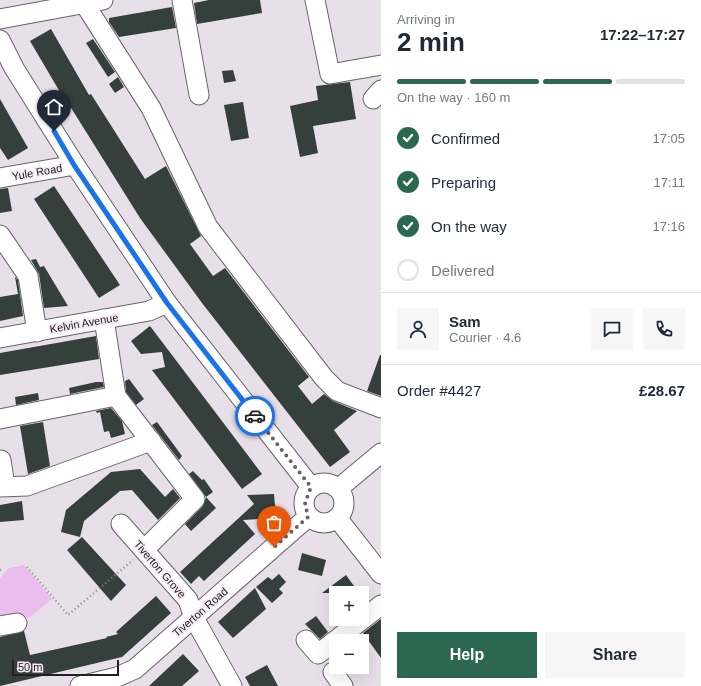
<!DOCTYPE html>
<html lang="en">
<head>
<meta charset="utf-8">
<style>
  :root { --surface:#fff; --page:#f6f6f7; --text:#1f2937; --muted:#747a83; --line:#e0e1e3; --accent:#2c6751 }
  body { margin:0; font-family:Helvetica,sans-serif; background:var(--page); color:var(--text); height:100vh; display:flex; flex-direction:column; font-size:15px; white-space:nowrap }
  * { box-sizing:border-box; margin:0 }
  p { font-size:13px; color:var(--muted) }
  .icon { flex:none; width:22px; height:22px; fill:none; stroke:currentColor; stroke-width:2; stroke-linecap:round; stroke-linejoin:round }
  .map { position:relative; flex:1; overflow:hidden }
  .sheet { display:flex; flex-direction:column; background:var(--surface); width:320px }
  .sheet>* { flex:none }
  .controls { position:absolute; left:329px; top:586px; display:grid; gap:8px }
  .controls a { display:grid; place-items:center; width:40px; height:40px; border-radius:0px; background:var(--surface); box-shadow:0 4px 16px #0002; font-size:20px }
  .scale { position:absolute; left:12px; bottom:10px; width:107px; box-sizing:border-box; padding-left:4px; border:2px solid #232023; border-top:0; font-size:11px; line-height:14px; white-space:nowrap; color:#232023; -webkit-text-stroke:3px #f6edf6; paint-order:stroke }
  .pin { position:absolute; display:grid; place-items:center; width:34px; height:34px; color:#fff; margin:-41px -17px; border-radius:50% 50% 50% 0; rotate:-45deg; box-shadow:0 0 4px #0007 }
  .pin .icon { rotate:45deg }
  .courier { position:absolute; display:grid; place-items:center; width:40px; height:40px; margin:-20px; border:3px solid #1a73e8; border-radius:50%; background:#fff; color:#222; box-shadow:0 1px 5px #0007 }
  .overview em { font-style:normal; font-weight:600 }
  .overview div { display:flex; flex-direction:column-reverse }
  .overview { display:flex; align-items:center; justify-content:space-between; height:68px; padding:0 16px }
  h1 { font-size:26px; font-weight:600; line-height:30px }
  .bar { display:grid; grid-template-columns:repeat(4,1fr); gap:6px 4px; align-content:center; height:48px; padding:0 16px }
  .bar i { height:5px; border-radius:3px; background:var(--line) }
  .bar .current { background:var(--accent) }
  .bar p { grid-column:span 4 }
  .line { display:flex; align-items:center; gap:10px; padding:0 16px; border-top:1px solid var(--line) }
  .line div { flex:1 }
  .round { display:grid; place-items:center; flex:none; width:42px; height:42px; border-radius:0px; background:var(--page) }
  ol { padding:0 16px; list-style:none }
  li { display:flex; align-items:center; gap:12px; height:44px }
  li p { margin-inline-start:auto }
  li .icon { padding:4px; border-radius:50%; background:var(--accent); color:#fff; stroke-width:4 }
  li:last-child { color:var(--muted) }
  li i { width:22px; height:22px; border:2px solid var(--line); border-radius:50% }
  .action { display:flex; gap:8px; margin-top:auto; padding:8px 16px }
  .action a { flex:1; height:46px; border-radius:0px; background:var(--accent); color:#fff; font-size:16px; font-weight:600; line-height:46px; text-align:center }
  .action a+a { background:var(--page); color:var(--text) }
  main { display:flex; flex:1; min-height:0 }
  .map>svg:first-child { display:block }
  .green { fill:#ebbdef }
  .building { fill:#353f3b }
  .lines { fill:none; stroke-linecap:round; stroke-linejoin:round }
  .minor-casing { stroke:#696169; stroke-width:21 }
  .path { stroke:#908a91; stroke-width:2.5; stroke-dasharray:1 3; stroke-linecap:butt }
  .minor { stroke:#fff; stroke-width:19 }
  .done { stroke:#686368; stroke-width:4; stroke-dasharray:0 7.2 }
  .route { stroke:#1a73e8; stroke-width:5 }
  .labels { text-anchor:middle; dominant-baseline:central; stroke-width:4; stroke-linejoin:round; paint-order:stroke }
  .street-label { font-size:11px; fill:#232023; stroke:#f6edf6 }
</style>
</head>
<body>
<main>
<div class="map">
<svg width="381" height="686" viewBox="0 0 381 686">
  <rect width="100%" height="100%" fill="#e8e0e9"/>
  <polygon class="green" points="24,565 52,599 29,618 0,622 0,578 9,568"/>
  <g class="building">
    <polygon points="209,0 260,0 262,13 197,24 194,3"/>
    <polygon points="172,7 176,28 119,37 109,22 109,18"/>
    <polygon points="51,29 89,95 91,94 145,179 166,166 201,236 190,244 213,276 225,268 309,377 298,386 312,404 324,394 333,401 357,411 334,430 350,452 330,467 202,303 140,218 68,103 67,104 30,41"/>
    <polygon points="93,39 115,72 108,77 86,43"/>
    <polygon points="233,70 236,81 224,83 222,71"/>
    <polygon points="118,77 124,87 115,93 109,84"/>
    <polygon points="350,82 356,119 313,126 318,153 300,157 290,106 318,100 316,86"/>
    <polygon points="0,99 28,148 8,160 0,148"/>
    <polygon points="243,102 249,138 231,141 224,105"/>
    <polygon points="54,186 120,285 99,298 34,199"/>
    <polygon points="8,188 12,211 0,213 0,189"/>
    <polygon points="36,259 40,267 44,266 68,306 44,308 39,274 31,260"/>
    <polygon points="15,277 18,280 23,316 0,321 0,297 18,294"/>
    <polygon points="150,326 262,474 242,489 152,370 165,367 162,352 141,354 131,341"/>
    <polygon points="96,336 99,359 0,375 0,353"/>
    <polygon points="380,355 381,355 381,396 367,391"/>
    <polygon points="129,379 144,399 136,405 126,392 125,381"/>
    <polygon points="96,382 103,382 104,387 70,394 69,388"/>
    <polygon points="38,393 39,400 16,405 15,397"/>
    <polygon points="111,408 122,421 125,434 111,438 109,431 104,432 100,412 97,413 96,411"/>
    <polygon points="43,422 50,466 28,474 20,426"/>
    <polygon points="157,422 182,456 179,460 152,425"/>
    <polygon points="140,469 165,497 173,489 180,498 158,520 132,490 120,491 84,521 80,537 61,532 66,510 111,472"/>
    <polygon points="193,471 202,480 204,479 213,492 206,497 216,508 191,531 185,524 203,506 206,497 189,474"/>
    <polygon points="274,494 276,518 243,520 255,534 204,581 199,576 191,584 180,572 254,504 247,495"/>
    <polygon points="22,501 24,520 0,522 0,505"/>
    <polygon points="82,537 126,585 111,601 67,550"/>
    <polygon points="302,553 326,560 322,576 298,570"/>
    <polygon points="279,574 286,582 279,589 283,593 272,603 256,587 268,577 272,580"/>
    <polygon points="346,575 359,593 322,593"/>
    <polygon points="255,588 266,609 233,638 218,622"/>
    <polygon points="156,596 171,613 122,657 0,686 0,637 24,631 30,655 107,638 106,637 118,634 116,632"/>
    <polygon points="316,616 328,632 320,639 305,624"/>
    <polygon points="381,619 381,658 363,633"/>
    <polygon points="183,654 199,671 182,686 149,686"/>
    <polygon points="267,665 278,686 250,686 245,677"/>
  </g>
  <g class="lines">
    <defs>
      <g id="minor">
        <polyline points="182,0 199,95"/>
        <polyline points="315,0 330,74 381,65"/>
        <polyline points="84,3 151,108 208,227 324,378 337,391 381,408"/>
        <polyline points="0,19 103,0"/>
        <polyline points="0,40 14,68 75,165 167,303 311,487"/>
        <polyline points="373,99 381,90"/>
        <polyline points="0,178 75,165"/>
        <polyline points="0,235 28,276 37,332"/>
        <polyline points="104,319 116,396 195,499 144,550"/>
        <polyline points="0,338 149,311 167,303"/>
        <polyline points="0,419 116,396"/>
        <polyline points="1,460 5,486"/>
        <circle cx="324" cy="503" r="20"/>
        <polyline points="0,487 27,486 151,441"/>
        <polyline points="339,488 381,453"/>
        <polyline points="338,519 381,574"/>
        <polyline points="121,524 188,600 194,618 232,686"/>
        <polyline points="0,626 17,623"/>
        <polyline points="306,640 318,654 381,605"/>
        <polyline points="333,672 343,686"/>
        <polyline points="80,686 117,677 135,669 308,517"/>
      </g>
    </defs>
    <use href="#minor" class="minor-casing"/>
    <g class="path">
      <polyline points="27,567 68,615 133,560"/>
      <polyline points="0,570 3,569"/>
    </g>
    <use href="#minor" class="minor"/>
  </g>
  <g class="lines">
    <polyline class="done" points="255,416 311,487 305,503 308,517 274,547"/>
    <polyline class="route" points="54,131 74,165 167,303 255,416"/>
  </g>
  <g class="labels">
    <g class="street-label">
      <text transform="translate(37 172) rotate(-10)">Yule Road</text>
      <text transform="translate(84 323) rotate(-10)">Kelvin Avenue</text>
      <text transform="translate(160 569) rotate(49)">Tiverton Grove</text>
      <text transform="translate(200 612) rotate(-41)">Tiverton Road</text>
    </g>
  </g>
</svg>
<div class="controls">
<a>+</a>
<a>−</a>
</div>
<div class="scale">50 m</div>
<div class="pin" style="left:274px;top:547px;background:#ea580c"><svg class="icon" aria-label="bag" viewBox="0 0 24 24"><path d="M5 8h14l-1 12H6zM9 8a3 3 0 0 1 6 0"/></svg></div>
<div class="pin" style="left:54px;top:131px;background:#1f2937"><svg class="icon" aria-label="home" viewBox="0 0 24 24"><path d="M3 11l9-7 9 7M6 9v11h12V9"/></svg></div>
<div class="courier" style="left:255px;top:416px"><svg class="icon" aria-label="car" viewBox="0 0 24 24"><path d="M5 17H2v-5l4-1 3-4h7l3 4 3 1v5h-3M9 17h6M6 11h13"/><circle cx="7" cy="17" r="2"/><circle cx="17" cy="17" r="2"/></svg></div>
</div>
<section class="sheet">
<div class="overview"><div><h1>2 min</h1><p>Arriving in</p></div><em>17:22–17:27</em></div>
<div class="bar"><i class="current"></i><i class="current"></i><i class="current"></i><i></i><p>On the way · 160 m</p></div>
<ol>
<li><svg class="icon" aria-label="check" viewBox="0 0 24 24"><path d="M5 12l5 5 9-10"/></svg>Confirmed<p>17:05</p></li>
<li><svg class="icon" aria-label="check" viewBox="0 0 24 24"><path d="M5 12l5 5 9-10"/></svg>Preparing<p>17:11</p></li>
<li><svg class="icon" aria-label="check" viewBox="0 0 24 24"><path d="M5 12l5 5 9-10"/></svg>On the way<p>17:16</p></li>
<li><i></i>Delivered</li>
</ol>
<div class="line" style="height:72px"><a class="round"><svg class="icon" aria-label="person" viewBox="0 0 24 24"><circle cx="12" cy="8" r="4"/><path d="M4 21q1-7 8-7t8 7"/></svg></a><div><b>Sam</b><p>Courier · 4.6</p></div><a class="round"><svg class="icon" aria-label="chat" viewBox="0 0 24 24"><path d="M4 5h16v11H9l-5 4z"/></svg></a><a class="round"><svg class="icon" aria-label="phone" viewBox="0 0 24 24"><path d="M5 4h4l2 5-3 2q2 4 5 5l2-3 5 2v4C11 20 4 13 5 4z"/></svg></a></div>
<div class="line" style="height:52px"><div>Order #4427</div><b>£28.67</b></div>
<div class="action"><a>Help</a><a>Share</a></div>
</section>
</main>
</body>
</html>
